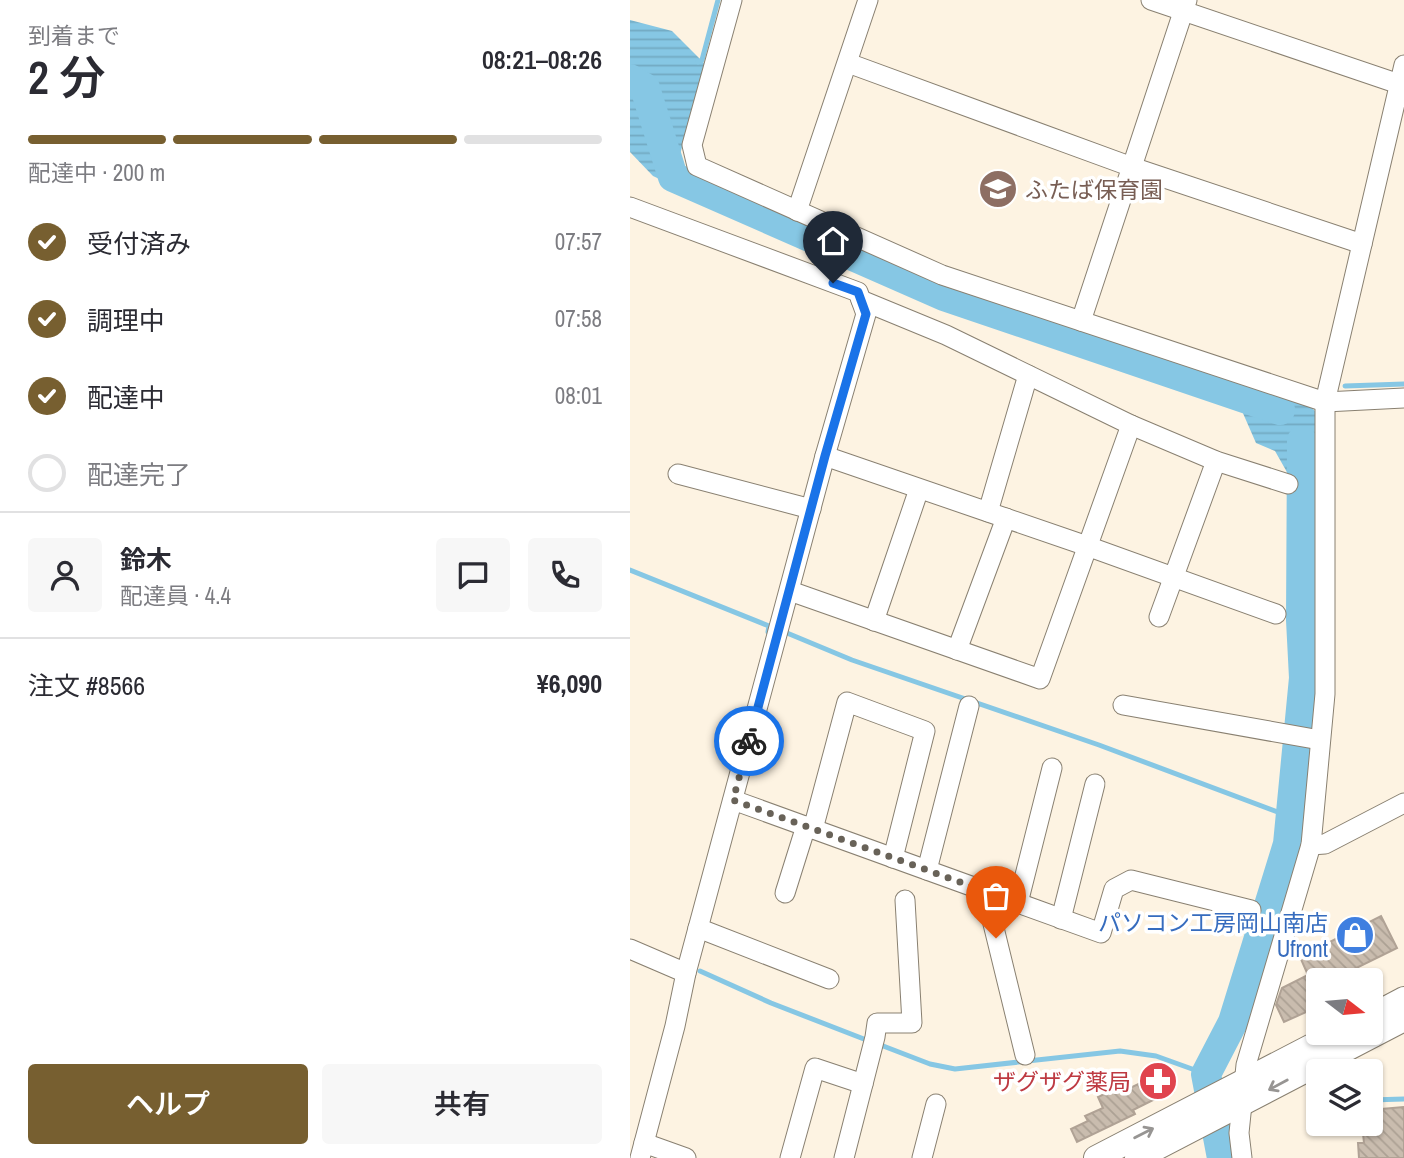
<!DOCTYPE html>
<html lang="ja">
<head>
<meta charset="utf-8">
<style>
  :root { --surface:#fff; --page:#f7f7f7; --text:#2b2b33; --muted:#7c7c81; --line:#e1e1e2; --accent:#775f30 }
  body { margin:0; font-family:"Archivo Narrow","Noto Sans JP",sans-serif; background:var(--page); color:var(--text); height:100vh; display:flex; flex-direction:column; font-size:26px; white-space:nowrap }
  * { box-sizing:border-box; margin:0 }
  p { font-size:23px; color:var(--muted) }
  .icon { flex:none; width:38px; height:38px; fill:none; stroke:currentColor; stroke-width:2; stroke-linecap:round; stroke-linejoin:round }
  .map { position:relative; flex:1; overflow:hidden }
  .panel { display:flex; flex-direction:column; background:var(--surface); width:630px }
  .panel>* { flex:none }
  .needle { width:46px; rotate:106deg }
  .tools { position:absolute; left:676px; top:968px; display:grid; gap:14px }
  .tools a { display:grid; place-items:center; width:77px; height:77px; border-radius:7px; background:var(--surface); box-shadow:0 2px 5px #0004; font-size:35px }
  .pin { position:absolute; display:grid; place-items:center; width:60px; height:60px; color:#fff; margin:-72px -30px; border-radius:50% 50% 50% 0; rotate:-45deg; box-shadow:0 0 7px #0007 }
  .pin .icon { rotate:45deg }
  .courier { position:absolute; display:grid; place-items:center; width:70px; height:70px; margin:-35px; border:5px solid #1a73e8; border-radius:50%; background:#fff; color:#222; box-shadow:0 2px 9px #0007 }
  .overview em { font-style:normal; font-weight:600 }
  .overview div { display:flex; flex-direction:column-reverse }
  .overview { display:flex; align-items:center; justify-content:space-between; height:119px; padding:0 28px }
  h1 { font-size:46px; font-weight:600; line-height:52px }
  .bar { display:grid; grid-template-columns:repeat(4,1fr); gap:10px 7px; align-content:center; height:84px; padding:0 28px }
  .bar i { height:9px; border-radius:5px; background:var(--line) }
  .bar .selected { background:var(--accent) }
  .bar p { grid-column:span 4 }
  .line { display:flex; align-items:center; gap:18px; padding:0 28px; border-top:2px solid var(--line) }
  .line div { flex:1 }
  .round { display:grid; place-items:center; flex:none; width:74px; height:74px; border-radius:7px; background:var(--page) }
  ol { padding:0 28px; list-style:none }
  li { display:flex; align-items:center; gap:21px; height:77px }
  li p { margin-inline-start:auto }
  li .icon { padding:7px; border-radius:50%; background:var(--accent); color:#fff; stroke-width:4 }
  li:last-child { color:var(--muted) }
  li i { width:38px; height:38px; border:4px solid var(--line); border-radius:50% }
  .button { display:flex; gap:14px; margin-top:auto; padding:14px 28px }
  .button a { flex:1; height:80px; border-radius:7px; background:var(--accent); color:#fff; font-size:28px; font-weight:600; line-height:80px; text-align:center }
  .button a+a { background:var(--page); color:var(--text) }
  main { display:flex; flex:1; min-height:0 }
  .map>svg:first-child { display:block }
  .water { fill:url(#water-rules) }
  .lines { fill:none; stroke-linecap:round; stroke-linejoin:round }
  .stream { stroke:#86c7e4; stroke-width:5 }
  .river { stroke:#86c7e4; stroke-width:30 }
  .building { fill:url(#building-back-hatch); stroke:#b0a295; stroke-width:2 }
  .minor-casing { stroke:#898071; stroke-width:21 }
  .tertiary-casing { stroke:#898071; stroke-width:26 }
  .minor { stroke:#fff; stroke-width:19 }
  .tertiary { stroke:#fff; stroke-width:24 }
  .oneway { stroke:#979593 }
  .done { stroke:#686258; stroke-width:7; stroke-dasharray:0 12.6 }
  .route { stroke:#1a73e8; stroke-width:9 }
  .labels { text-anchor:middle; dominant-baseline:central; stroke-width:7; stroke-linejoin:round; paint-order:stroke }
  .education-label { font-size:23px; fill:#785e54; stroke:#fff; text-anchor:start }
  .shop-label { font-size:23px; fill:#366cbe; stroke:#fff; text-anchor:end }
  .health-label { font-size:23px; fill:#be3a42; stroke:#fff; text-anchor:end }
</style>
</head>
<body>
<main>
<section class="panel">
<div class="overview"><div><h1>2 分</h1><p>到着まで</p></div><em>08:21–08:26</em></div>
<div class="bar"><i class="selected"></i><i class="selected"></i><i class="selected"></i><i></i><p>配達中 · 200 m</p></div>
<ol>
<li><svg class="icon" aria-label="check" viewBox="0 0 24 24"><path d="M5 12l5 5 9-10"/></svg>受付済み<p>07:57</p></li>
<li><svg class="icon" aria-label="check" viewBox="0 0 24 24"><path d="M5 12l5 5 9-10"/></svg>調理中<p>07:58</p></li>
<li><svg class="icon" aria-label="check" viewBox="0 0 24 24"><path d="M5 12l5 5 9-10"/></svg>配達中<p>08:01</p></li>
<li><i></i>配達完了</li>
</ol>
<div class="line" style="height:126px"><a class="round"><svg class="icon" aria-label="person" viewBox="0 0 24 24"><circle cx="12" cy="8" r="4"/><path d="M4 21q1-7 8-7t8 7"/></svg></a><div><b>鈴木</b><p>配達員 · 4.4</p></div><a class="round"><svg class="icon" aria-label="chat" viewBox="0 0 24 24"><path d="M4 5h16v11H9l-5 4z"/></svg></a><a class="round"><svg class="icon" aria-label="phone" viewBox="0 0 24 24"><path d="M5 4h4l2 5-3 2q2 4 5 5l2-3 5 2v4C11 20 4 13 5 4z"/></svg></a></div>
<div class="line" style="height:91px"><div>注文 #8566</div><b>¥6,090</b></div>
<div class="button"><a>ヘルプ</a><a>共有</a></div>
</section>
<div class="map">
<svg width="774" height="1158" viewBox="0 0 774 1158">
  <defs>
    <pattern id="water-rules" width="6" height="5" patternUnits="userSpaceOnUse" patternTransform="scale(1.75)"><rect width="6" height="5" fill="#86c7e4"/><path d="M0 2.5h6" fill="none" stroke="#73aac2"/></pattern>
    <pattern id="building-back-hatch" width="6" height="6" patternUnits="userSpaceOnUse" patternTransform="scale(1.75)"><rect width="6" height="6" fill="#c9bcae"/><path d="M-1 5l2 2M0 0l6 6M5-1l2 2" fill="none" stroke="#aca194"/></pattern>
  </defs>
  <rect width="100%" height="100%" fill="#fdf3e2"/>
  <g class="water">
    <polygon points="0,20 42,31 75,64 46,169 40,184 23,176 0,152"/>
    <polygon points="618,383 682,408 686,412 684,481 662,481 645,451 626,443 612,411"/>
  </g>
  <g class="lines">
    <g class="stream">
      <polyline points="68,62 72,60 88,0"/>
      <polyline points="715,386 774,384"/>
      <polyline points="0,570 139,626 138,632"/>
      <polyline points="157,633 222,660 469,745 661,817"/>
      <polyline points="70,971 141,1003 239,1041"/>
      <polyline points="248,1044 300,1064 325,1069 490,1051 526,1056 576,1074"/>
      <polyline points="740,1100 774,1099"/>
    </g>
    <g class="river">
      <polyline points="0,79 15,88 43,177 314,296 650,410"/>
      <polyline points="592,1158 576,1074 603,1022 658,844 674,678 671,620 672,441"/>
    </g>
  </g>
  <g class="building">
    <polygon points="751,916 767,948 702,980 688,980 688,987 678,992 685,1008 654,1022 646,1005 652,988 678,975 670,957"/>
    <polygon points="525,1063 543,1092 531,1099 529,1097 503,1110 505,1114 447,1142 441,1129 458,1121 455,1116 473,1108 468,1097 491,1086 494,1091 519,1079 514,1070"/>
    <polygon points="774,1107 774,1158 729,1158 728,1143 734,1143 732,1124 740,1124 740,1110"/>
  </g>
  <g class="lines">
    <defs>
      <g id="minor">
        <polyline points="102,0 62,145 67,166 312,275 695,402 774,398"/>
        <polyline points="521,0 769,84"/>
        <polyline points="218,63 502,167 732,244"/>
        <polyline points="0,207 228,292 236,314 195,456 56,973 45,1026 10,1158"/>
        <polyline points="167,211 238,0"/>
        <polyline points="231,300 316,335 501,425 586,461 658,484"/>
        <polyline points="451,321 557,0"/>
        <polyline points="195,456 457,546 646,614"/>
        <polyline points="48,474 181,509"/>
        <polyline points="358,512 398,375"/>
        <polyline points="160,591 410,679 501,425"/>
        <polyline points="529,617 586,461"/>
        <polyline points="244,621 289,489"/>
        <polyline points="327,650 376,518"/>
        <polyline points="493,705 690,740"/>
        <polyline points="103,800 471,933 484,889 501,880 621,910"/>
        <polyline points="183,829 217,702 295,731 263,858"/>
        <polyline points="681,845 695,844 774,803"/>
        <polyline points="297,870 339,706"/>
        <polyline points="355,891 395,1055"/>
        <polyline points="155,893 176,826"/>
        <polyline points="388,903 422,768"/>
        <polyline points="431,919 465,784"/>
        <polyline points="68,928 199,979"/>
        <polyline points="0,949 56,973"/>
        <polyline points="233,1084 245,1037 247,1023 282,1023 275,900"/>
        <polyline points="14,1143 56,1158"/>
        <polyline points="160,1158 185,1068 233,1084 214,1158"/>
        <polyline points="292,1158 306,1104"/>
        <polyline points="612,1158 609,1133 616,1065 681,845 695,694 695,402 774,65"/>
      </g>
      <g id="tertiary">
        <polyline points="740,1017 774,999"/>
        <polyline points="466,1158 709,1032"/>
        <polyline points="507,1158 774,1019"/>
      </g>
    </defs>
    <use href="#minor" class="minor-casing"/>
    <use href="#tertiary" class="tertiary-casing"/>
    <use href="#minor" class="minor"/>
    <use href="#tertiary" class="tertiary"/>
  </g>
  <defs><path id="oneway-shaft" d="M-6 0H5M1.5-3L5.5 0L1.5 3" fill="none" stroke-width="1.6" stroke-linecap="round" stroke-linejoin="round" transform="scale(1.75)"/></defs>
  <g class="oneway">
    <use href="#oneway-shaft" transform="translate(648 1085) rotate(152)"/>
    <use href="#oneway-shaft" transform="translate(514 1133) rotate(-27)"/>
  </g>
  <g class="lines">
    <polyline class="done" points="119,741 103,800 355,891 366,938"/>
    <polyline class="route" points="119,741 195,456 236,314 228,292 203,283"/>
  </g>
  <defs>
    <symbol id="school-disc" viewBox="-11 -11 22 22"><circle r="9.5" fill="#8d6e63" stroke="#fff"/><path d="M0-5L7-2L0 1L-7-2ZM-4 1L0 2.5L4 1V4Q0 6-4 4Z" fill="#fff"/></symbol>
    <symbol id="shop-disc" viewBox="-11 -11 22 22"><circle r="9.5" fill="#3f7fe0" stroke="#fff"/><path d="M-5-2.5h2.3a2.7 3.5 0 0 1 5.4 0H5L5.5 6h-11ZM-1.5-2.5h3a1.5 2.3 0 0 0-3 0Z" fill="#fff"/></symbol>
    <symbol id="pharmacy-disc" viewBox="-11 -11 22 22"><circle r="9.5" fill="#e0444e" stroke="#fff"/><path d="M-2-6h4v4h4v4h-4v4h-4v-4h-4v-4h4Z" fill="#fff"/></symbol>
  </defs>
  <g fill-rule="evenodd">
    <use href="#school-disc" x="346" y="167" width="44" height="44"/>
    <use href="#shop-disc" x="703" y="913" width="44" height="44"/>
    <use href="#pharmacy-disc" x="506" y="1059" width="44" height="44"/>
  </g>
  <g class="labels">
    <g class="education-label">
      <text x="395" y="189">ふたば保育園</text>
    </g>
    <g class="shop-label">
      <text x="698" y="922">パソコン工房岡山南店<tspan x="698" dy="26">Ufront</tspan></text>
    </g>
    <g class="health-label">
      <text x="501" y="1081">ザグザグ薬局</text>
    </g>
  </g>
</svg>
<div class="tools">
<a><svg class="needle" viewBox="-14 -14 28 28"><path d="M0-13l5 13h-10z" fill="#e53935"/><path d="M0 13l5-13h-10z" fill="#7c7c81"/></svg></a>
<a><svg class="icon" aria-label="layers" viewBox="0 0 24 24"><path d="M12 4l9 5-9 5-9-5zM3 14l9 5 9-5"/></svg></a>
</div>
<div class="pin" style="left:366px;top:938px;background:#ea580c"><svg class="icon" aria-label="bag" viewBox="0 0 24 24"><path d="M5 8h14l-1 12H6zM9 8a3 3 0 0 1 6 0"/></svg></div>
<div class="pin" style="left:203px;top:283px;background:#1f2937"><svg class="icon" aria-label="home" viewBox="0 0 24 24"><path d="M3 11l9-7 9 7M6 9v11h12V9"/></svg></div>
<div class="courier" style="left:119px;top:741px"><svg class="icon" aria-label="bike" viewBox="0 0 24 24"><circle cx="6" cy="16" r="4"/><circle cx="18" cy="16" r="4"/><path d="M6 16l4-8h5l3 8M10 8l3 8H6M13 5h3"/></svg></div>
</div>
</main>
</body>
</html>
